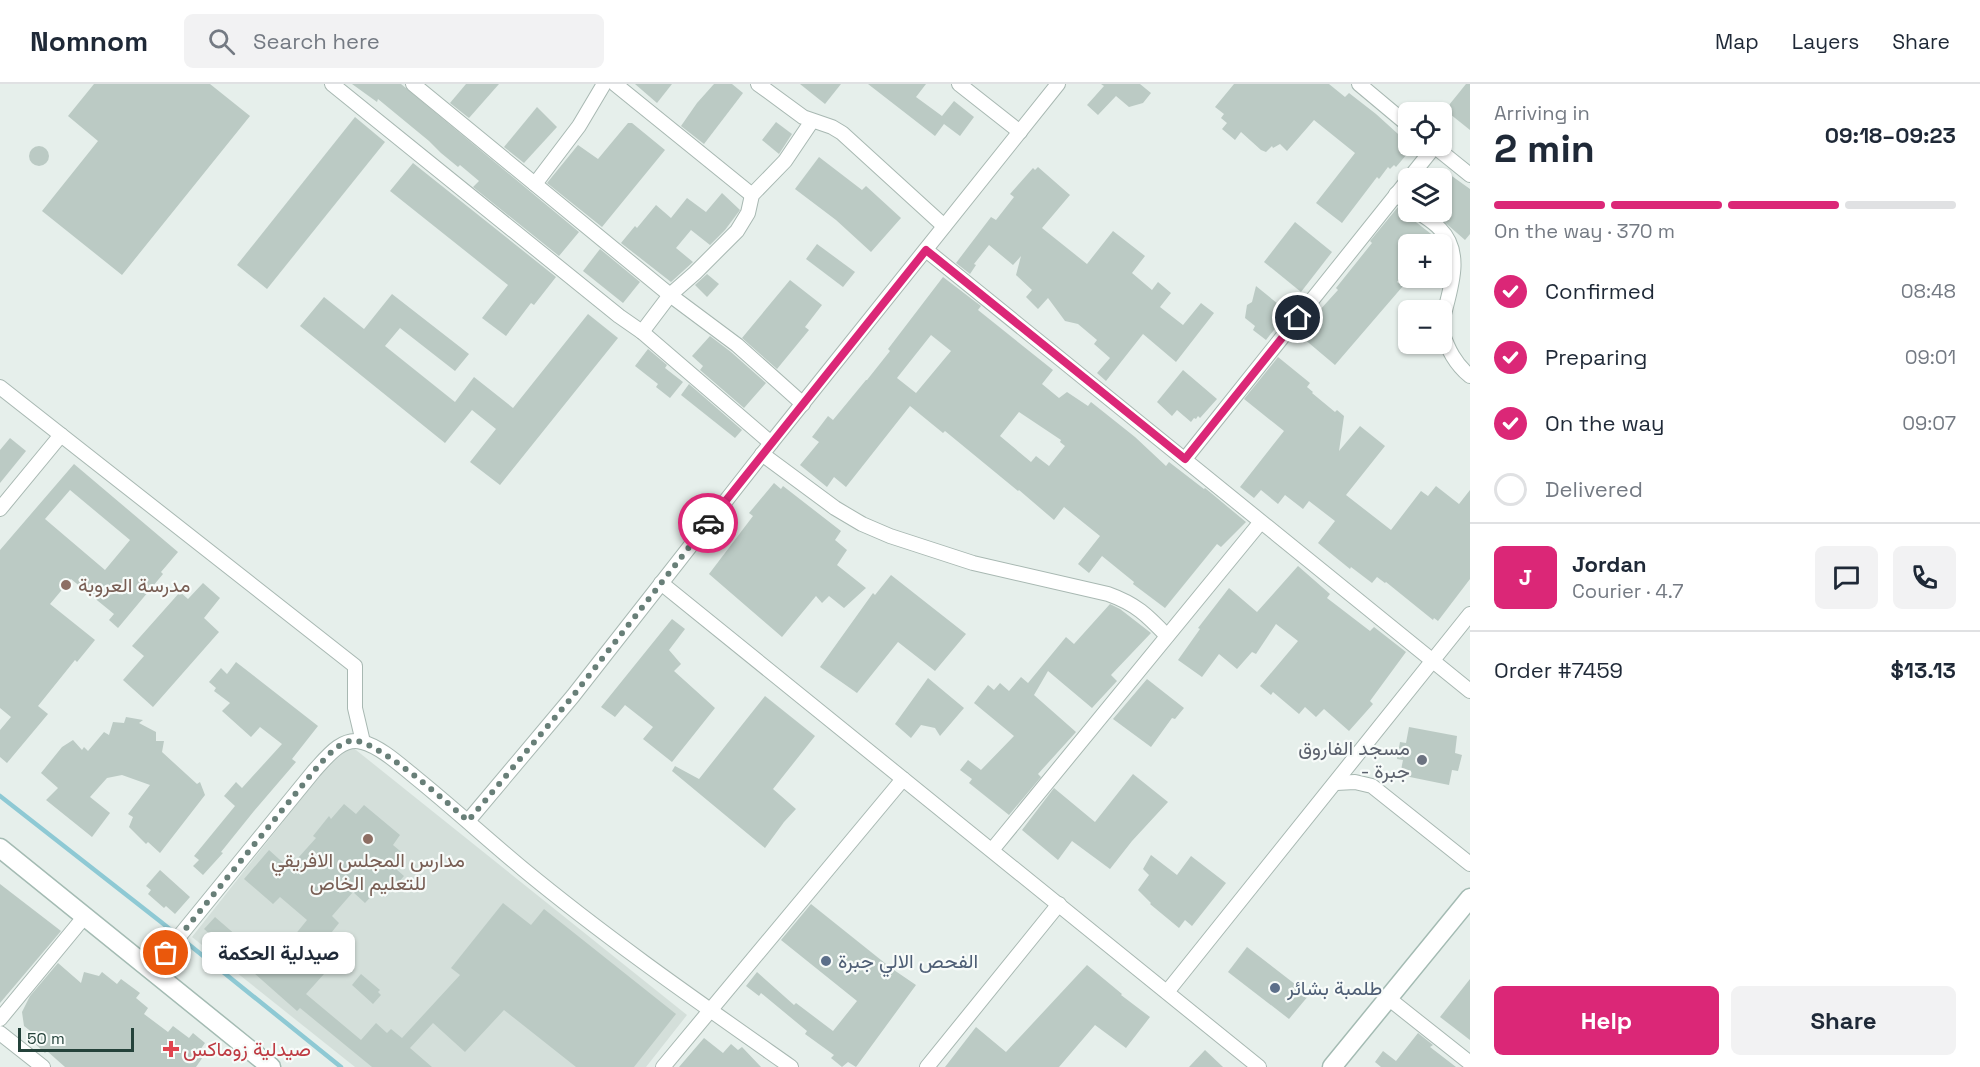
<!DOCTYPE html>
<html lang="en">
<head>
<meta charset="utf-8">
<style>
  :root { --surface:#fff; --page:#f2f2f3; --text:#1f2937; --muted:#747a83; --line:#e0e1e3; --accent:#db2777 }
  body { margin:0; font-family:"Space Grotesk",Vazirmatn,sans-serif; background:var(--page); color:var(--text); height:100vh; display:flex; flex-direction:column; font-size:22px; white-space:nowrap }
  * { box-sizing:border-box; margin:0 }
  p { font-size:20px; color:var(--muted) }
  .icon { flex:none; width:33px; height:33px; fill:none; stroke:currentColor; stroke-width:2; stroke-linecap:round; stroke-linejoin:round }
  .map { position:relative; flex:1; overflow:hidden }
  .details { display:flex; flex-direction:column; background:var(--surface); width:510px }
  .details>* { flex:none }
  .controls { position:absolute; left:1398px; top:18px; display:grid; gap:12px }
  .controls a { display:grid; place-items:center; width:54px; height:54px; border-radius:9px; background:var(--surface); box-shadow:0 2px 4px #0004; font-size:30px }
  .scale { position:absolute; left:18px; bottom:15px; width:116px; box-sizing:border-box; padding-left:6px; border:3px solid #24423a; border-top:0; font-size:16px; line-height:21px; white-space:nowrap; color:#24423a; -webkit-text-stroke:4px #f7fbf9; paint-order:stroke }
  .pin { position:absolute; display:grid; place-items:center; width:51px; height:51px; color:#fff; margin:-26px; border:3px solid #fff; border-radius:50%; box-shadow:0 2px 6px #0007 }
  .courier { position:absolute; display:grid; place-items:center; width:60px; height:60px; margin:-30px; border:4px solid #db2777; border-radius:50%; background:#fff; color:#222; box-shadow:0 2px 8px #0007 }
  .bubble { position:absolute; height:42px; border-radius:9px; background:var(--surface); box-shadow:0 2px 4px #0004; font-size:20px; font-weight:700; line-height:42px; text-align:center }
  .head em { font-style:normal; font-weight:700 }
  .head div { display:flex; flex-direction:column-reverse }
  .head { display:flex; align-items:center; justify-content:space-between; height:102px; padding:0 24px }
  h1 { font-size:39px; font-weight:700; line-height:45px }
  .bar { display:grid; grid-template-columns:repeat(4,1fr); gap:9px 6px; align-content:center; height:72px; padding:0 24px }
  .bar i { height:8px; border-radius:4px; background:var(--line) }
  .bar .active { background:var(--accent) }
  .bar p { grid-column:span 4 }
  .line { display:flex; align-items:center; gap:15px; padding:0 24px; border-top:2px solid var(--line) }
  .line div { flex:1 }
  .round { display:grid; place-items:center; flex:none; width:63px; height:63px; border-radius:9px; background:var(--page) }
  ol { padding:0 24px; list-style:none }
  li { display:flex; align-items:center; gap:18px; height:66px }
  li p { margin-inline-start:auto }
  li .icon { padding:6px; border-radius:50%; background:var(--accent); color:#fff; stroke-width:4 }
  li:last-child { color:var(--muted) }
  li i { width:33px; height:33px; border:3px solid var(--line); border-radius:50% }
  .cta { display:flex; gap:12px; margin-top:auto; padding:12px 24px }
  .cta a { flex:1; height:69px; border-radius:9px; background:var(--accent); color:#fff; font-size:24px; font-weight:700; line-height:69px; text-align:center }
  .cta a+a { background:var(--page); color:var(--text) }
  header { display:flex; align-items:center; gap:36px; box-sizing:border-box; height:84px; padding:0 30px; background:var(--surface); border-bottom:2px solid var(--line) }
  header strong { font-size:28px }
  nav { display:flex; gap:33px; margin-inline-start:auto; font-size:21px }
  .search { width:420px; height:54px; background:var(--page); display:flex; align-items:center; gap:15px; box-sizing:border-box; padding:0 21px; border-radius:9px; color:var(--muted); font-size:22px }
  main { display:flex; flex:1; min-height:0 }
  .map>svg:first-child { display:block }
  .built { fill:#d4dfda }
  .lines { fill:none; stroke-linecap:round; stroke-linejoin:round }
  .stream { stroke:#8ec9d4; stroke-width:4.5 }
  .building { fill:#bbcac4; fill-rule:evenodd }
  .street-casing { stroke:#a8b8b2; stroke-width:16 }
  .secondary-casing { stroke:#a4bbb3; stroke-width:21 }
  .street { stroke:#fff; stroke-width:14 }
  .secondary { stroke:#fff; stroke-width:18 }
  .done { stroke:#687f78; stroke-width:6; stroke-dasharray:0 10.8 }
  .route { stroke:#db2777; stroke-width:8 }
  .education-dot { fill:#8d6e63; stroke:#f7fbf9; stroke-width:2 }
  .worship-dot { fill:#6b7280; stroke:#f7fbf9; stroke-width:2 }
  .service-dot { fill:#5c6f8a; stroke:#f7fbf9; stroke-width:2 }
  .health-dot { fill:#e0444e; stroke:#f7fbf9; stroke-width:2 }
  .labels { text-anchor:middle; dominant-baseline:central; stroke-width:4.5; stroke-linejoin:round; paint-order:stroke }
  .education-label { font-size:20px; fill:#785e54; stroke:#f7fbf9; text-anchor:start }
  .worship-label { font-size:20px; fill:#5b616d; stroke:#f7fbf9; text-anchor:end }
  .service-label { font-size:20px; fill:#4e5e75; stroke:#f7fbf9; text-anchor:start }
  .health-label { font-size:20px; fill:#be3a42; stroke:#f7fbf9; text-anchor:start }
</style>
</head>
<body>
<header>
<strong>Nomnom</strong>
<div class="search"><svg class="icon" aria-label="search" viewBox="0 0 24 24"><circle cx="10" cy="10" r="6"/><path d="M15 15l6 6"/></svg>Search here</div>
<nav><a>Map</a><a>Layers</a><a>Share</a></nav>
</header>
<main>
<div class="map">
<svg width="1470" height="983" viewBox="0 0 1470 983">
  <rect width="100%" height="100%" fill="#e6efeb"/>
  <polygon class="built" points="346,658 687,931 646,983 355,983 192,853"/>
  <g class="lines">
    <polyline class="stream" points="0,712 161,838 341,983"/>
  </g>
  <g class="building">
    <polygon points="94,0 210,0 250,32 122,191 42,127 98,57 68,32"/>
    <polygon points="352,0 401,0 579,148 559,172 473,103 479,97 460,81 458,83 441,69 429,57 378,15 377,18"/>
    <polygon points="466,0 499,0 469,34 450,19"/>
    <polygon points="635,0 672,0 657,19"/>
    <polygon points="714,0 732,0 743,9 704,60 681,42 697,19"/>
    <polygon points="800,0 841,0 825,20"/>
    <polygon points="868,0 926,0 916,13 942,32 954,17 974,33 960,52 944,40 935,52"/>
    <polygon points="1101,0 1140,0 1151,9 1143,19 1129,23 1116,12 1098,31 1087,21 1104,2"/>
    <polygon points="1234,0 1329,0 1345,13 1349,9 1376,30 1408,59 1408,62 1413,63 1396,83 1394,81 1390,85 1388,83 1379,95 1377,93 1342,139 1316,119 1355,69 1314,36 1287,67 1280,60 1273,64 1272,62 1266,68 1261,66 1241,48 1235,56 1222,45 1227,39 1221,34 1224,30 1215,23"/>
    <polygon points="1466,0 1470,0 1470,46 1445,26"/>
    <polygon points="537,23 557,43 524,79 504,63"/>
    <polygon points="355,33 385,58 267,205 237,181"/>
    <polygon points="776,38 792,50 779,70 762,56"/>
    <polygon points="628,39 632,39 665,66 602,143 547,99 578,61 598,75"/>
    <circle cx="39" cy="72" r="10"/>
    <polygon points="819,73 862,106 866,102 901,134 871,168 836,136 795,105"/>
    <polygon points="413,79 556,193 534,221 531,219 506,252 482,234 508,201 390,107"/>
    <polygon points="1038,83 1070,111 1042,144 1087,180 1113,147 1145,172 1132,189 1152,206 1158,198 1171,209 1160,223 1183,241 1201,219 1214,229 1176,278 1143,250 1106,297 1097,289 1110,274 1094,260 1097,256 1078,240 1065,237 1048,214 1038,225 1026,213 1032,206 1016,191 1021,172 1013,181 989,161 974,180 976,181 970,190 956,179 991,133 996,136 1014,113 1010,110 1033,84 1035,86"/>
    <polygon points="1442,85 1470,105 1470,150 1465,156 1433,128 1442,128"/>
    <polygon points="722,109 740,126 725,146 710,161 691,146 676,164 693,178 671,198 621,159 635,142 637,144 656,121 671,134 687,114 706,128"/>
    <polygon points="1398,123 1403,127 1409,129 1412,135 1435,153 1428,160 1408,160 1408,184 1397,198 1403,202 1335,281 1303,254 1299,249 1338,206 1336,204 1372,159 1370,157"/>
    <polygon points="1295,138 1332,168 1301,208 1264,178"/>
    <polygon points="817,160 855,188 843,203 806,175"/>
    <polygon points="600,165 640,198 623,219 583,187"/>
    <polygon points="707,190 719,200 707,213 695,201"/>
    <path d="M943,193L981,222L978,226L1053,286L1042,300L1059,314L1067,308L1088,322L1091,318L1135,353L1166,382L1169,378L1204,405L1205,404L1246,438L1221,463L1217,460L1165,524L1133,500L1134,498L1102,472L1089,489L1078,480L1100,452L1064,423L1054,436L1019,406L1018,407L945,347L943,349L910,322L846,403L834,393L827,403L800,381L819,358L812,353L828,332L833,336L866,296H867L890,267L888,265ZM931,251L951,267L916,309L897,294ZM1019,328L1061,356L1060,358L1065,362L1049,382L1036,372L1031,378L1000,352Z"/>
    <polygon points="790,196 822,221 805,243 809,246 777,285 742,254"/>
    <polygon points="1256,202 1288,228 1266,256 1253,246 1255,242 1245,234 1247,221 1252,218"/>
    <polygon points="392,210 469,270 455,287 400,244 385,262 455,318 474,293 513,324 588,230 618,254 500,401 470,378 496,345 472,326 445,359 300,242 324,213 364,245"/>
    <polygon points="710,252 731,268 766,299 744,324 700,286 703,282 692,272"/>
    <polygon points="648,265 667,281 665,284 683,298 670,314 656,303 658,300 635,282"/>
    <polygon points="1278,273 1310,299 1307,303 1313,308 1312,309 1335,328 1337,326 1344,332 1339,367 1360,342 1385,362 1346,411 1391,446 1421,407 1428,412 1436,402 1459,420 1470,406 1470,495 1438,537 1434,534 1433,536 1386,498 1385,499 1377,493 1372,499 1351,483 1350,485 1318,459 1335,437 1309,417 1303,425 1285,411 1278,420 1261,406 1254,414 1240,403 1284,347 1244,315"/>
    <polygon points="1183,286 1217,315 1200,334 1198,332 1196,335 1194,334 1191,338 1177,326 1172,332 1157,318"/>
    <polygon points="689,300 742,346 735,354 681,311"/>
    <polygon points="10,354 26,367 0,399 0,366"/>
    <path d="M74,380L178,468L161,488L163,490L118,544L109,536L114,530L71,495L50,520L95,556L77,578L75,576L38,622L48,630L7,679L0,673V646L11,633L0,624V466ZM70,406L130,456L105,486L45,435Z"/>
    <polygon points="774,399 781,405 783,402 841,447 835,456 847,466 837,481 866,504 844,524 829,512 822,519 816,512 782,553 709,490 753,432 749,429"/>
    <polygon points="1298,482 1330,510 1327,514 1370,547 1374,543 1406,568 1370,617 1373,620 1349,647 1324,625 1316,633 1305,623 1299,630 1273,608 1271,611 1260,602 1298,557 1276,540 1256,570 1252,568 1237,585 1219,570 1202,593 1178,576 1200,545 1198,544 1229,504 1257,528"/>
    <polygon points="891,491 966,550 935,587 898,558 857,609 820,583 873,509 875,511"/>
    <polygon points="203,499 220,514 204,534 219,548 153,623 123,596 144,572 132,562 180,508 188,515"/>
    <polygon points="1110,520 1120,525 1151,549 1111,591 1117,597 1092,624 1048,587 1034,611 1076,648 1038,690 1041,693 1009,731 969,699 972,695 960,686 968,676 981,686 1014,652 974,619 988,601 994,606 1000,599 1009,607 1021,593 1028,599 1066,553 1074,560"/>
    <polygon points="672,535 685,545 669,566 681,580 674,587 715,624 672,678 643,655 653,643 625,621 615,633 601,623"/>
    <polygon points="236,578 318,642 292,675 296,678 254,727 221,768 223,769 203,791 193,782 199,776 194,772 235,722 224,712 236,698 242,704 282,660 260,643 251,653 222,627 230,619 214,607 216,604 209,598 221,584 227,590"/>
    <polygon points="928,594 964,624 940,652 935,644 921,641 911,654 895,640"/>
    <polygon points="1147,595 1184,624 1175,635 1172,634 1151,663 1113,635"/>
    <polygon points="765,612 815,652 773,705 796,725 784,738 765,764 672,687 675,682 699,695"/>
    <polygon points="126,633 143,636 139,639 156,648 156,657 164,657 162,668 197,700 200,698 205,711 160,769 148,758 146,760 129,743 133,733 128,730 150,701 122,691 107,694 90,713 110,729 92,753 46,716 58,704 41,689 62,663 73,656 82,666 84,663 88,667 104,648 109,651 113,638 124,639"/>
    <polygon points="1409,643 1457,652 1455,669 1462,671 1458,687 1452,686 1449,701 1400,691 1403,676 1397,675 1400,658 1406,659"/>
    <polygon points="1133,690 1168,718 1132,757 1110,785 1072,757 1058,776 1022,746 1054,704 1095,738"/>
    <polygon points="344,720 356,730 364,721 400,751 393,761 406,772 396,785 404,792 386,813 378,805 365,819 353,808 332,832 339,839 313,872 313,874 322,881 319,885 324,890 306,910 361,956 376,939 387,949 391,945 402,954 460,891 451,884 503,819 531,841 544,825 676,930 634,983 576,983 504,926 465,968 433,939 410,964 432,983 372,983 300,924 297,927 204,845 215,833 267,878 268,877 273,881 296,854 294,852 307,836 280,813 273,820 244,795 269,766 289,784 316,754 313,752 329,732 331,735"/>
    <polygon points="1151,771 1177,791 1191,772 1226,799 1192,842 1185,836 1179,844 1150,820 1151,819 1138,806 1149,791 1143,785"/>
    <polygon points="160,786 190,813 175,830 166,822 164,824 148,810 151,806 146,802"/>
    <polygon points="0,800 61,847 0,919"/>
    <polygon points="811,820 891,884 916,901 856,983 848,978 842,983 831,974 834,971 805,950 807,947 761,909 759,912 746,902 757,888 794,921 796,919 833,947 857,917 781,856"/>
    <polygon points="1247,863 1309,911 1289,935 1228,888"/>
    <polygon points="58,879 81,899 84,888 99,892 102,888 117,900 121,895 140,909 136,914 148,924 144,930 168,948 173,942 189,954 193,949 205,959 200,966 205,970 196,983 65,983 47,967 45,969 31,956 33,949 24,942 22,928 30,912"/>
    <polygon points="1087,881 1122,910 1121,911 1150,933 1126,964 1095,941 1059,983 945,983 976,943 1006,968"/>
    <polygon points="361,890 380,906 378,908 381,911 373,920 352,901"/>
    <polygon points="1470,895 1470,956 1440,933"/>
    <polygon points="1418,949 1433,961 1430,963 1456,983 1381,983 1375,978 1383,967 1396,977"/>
    <polygon points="704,954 723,969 731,960 738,966 742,963 761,983 679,983"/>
    <polygon points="1205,966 1223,983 1189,983"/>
  </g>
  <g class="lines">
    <defs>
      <g id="street">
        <polyline points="332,0 619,232 642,248 771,359"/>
        <polyline points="413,0 670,211 737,261 803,320"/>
        <polyline points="615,0 752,111"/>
        <polyline points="758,0 803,33 832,43 842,49 944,142"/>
        <polyline points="959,0 1020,48"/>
        <polyline points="1359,0 1408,41"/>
        <polyline points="1434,62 1470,91"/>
        <polyline points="535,100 579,42 604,0"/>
        <polyline points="1396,110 1408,120"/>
        <path d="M1418,128C1425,133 1434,138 1440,145C1465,170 1449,208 1442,238"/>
        <polyline points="926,166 1470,607"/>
        <polyline points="642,248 670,211 695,189 737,147 748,129 752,111 785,77 812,37"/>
        <path d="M1442,248C1448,265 1455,280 1470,292"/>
        <polyline points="0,303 355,582 355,624 363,658"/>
        <path d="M762,370L835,424L862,440L890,452L973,479L1108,510C1136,520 1147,531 1167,552"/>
        <polyline points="1185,375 1435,62"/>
        <polyline points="0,425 61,351"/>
        <polyline points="661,499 1259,983"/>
        <polyline points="1336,699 1355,698 1372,702 1470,780"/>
        <polyline points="468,737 573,612 771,359 1058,0"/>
        <polyline points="992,766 1260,439"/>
        <path d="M151,887L314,687C326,674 342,652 362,658C381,663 400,681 415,693C452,723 487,755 523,785C609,856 700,919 791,983"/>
        <polyline points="1167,908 1470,530"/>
        <polyline points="1388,914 1470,979"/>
        <polyline points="0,935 85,832"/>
        <polyline points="0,949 43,983"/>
        <polyline points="663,983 903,695"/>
        <polyline points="927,983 1059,820"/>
      </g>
      <g id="secondary">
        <polyline points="0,764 271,983"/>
        <polyline points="1332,983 1470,814"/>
      </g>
    </defs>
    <use href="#street" class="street-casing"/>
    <use href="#secondary" class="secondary-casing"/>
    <use href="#street" class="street"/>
    <use href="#secondary" class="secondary"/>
  </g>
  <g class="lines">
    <path class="done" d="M166,869L314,687C324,676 335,661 350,657C372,651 449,720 468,737L573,612L708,439"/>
    <polyline class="route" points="708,439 926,166 1185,375 1298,234"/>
  </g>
  <g class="education-dot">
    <circle cx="66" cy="501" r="6"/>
    <circle cx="368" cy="755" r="6"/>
  </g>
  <circle class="worship-dot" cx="1422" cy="676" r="6"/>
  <g class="service-dot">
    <circle cx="826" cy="877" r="6"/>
    <circle cx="1275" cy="904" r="6"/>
  </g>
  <path class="health-dot" d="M168 956h6v6h6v6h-6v6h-6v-6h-6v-6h6z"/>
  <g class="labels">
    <g class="education-label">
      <text x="78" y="501">مدرسة العروبة</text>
      <text x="368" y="776" text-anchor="middle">مدارس المجلس الافريقي<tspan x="368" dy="23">للتعليم الخاص</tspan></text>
    </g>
    <g class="worship-label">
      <text x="1410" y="664">مسجد الفاروق<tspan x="1410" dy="23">- جبرة</tspan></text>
    </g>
    <g class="service-label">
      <text x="838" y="877">الفحص الالي جبرة</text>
      <text x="1287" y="904">طلمبة بشائر</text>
    </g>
    <g class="health-label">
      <text x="183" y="965">صيدلية زوماكس</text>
    </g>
  </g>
</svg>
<div class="controls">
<a><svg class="icon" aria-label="locate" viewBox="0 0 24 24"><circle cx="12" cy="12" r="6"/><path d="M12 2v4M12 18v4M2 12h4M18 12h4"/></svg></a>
<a><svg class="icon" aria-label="layers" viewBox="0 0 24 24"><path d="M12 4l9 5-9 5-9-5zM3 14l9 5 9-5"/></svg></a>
<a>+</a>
<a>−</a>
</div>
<div class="scale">50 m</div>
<div class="pin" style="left:166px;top:869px;background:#ea580c"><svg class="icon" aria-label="bag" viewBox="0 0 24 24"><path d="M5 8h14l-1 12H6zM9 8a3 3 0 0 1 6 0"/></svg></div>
<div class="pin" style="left:1298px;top:234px;background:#1f2937"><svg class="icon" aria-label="home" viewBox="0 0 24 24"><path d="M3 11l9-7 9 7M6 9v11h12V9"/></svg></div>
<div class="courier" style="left:708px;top:439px"><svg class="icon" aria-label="car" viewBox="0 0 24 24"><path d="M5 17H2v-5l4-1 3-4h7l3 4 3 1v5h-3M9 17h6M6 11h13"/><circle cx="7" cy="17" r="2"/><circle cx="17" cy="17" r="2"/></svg></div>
<div class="bubble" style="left:202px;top:848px;width:153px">صيدلية الحكمة</div>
</div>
<section class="details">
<div class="head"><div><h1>2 min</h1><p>Arriving in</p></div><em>09:18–09:23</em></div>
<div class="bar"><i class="active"></i><i class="active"></i><i class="active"></i><i></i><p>On the way · 370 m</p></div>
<ol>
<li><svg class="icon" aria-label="check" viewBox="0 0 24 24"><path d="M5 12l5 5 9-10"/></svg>Confirmed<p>08:48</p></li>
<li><svg class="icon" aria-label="check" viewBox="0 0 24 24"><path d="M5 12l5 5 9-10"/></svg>Preparing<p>09:01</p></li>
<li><svg class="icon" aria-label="check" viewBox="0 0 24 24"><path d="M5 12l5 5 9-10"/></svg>On the way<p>09:07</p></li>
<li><i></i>Delivered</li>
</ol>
<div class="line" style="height:108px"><b class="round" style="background:var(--accent);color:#fff">J</b><div><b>Jordan</b><p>Courier · 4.7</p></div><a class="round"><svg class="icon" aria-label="chat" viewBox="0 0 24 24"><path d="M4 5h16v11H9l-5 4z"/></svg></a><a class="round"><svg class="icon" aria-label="phone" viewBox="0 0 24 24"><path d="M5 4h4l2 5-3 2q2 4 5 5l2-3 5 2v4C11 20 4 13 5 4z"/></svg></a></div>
<div class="line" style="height:78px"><div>Order #7459</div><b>$13.13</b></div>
<div class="cta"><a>Help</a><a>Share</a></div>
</section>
</main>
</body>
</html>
